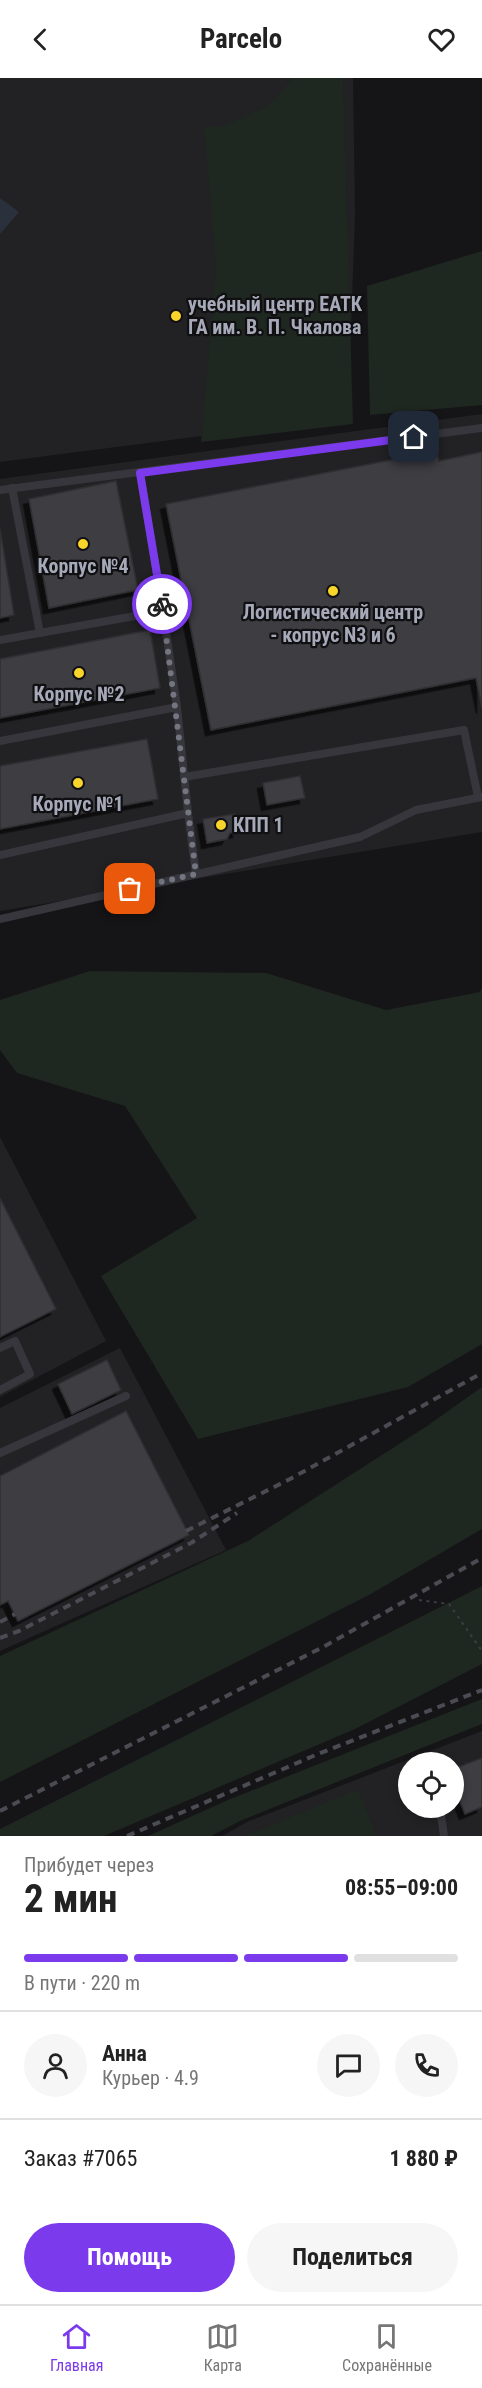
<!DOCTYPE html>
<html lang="ru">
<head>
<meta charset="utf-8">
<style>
  :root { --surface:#fff; --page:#f6f6f6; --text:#222; --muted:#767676; --line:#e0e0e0; --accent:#7c3aed }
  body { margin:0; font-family:"Roboto Condensed",sans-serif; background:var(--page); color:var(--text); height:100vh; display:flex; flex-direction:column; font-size:22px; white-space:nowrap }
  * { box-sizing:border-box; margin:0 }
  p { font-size:20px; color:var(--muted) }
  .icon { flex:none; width:33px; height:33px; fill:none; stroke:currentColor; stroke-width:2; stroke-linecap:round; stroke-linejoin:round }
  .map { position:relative; height:1758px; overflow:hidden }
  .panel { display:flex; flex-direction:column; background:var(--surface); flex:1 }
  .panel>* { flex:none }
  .buttons { position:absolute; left:398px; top:1674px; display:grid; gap:12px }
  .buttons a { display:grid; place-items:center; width:66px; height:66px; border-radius:50%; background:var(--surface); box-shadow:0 3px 9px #0003; font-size:30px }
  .pin { position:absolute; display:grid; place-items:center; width:51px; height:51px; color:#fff; margin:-26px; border-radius:12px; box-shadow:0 3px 9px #0006 }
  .courier { position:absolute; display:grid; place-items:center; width:60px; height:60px; margin:-30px; border:4px solid #7c3aed; border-radius:50%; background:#fff; color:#222; box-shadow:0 2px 8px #0007 }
  .summary em { font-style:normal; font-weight:700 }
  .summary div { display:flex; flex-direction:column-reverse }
  .summary { display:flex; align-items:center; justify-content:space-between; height:102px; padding:0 24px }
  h1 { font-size:39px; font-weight:700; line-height:45px }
  .bar { display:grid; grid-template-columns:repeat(4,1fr); gap:9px 6px; align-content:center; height:72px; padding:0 24px }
  .bar i { height:8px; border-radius:4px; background:var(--line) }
  .bar .on { background:var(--accent) }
  .bar p { grid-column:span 4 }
  .line { display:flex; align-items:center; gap:15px; padding:0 24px; border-top:2px solid var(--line) }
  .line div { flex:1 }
  .round { display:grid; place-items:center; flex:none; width:63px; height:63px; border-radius:32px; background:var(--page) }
  .action { display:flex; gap:12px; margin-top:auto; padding:12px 24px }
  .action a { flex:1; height:69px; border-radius:36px; background:var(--accent); color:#fff; font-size:24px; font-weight:700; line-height:69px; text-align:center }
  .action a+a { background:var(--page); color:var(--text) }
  header { display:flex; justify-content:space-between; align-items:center; height:78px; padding:0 24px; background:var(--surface); font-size:27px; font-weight:700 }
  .tab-bar { display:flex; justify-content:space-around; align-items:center; height:84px; border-top:2px solid var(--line); background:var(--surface); font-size:16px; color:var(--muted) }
  .tab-bar a { display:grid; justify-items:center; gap:3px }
  .tab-bar .on { color:var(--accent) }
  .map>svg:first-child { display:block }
  .built { fill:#222124; fill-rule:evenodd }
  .green { fill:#1f2721 }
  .water { fill:#2b313c }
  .building { fill:#3d3d42; stroke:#302f33; stroke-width:1.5; filter:url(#shadow) }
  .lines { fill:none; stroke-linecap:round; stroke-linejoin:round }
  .path { stroke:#3c3d43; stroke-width:2; stroke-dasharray:3 4.5; stroke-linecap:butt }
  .lane { stroke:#36363c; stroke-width:8 }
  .rail { stroke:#4b4c53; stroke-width:4; stroke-dasharray:8 6; stroke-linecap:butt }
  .done { stroke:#737580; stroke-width:6; stroke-dasharray:0 10.8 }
  .route { stroke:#7c3aed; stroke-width:8 }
  .poi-dot { fill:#f9d42b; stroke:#101012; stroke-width:2 }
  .labels { text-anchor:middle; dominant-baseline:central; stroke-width:4.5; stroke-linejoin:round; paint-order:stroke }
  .poi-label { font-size:20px; font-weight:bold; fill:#a6a9b8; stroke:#101012 }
</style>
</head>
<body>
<header><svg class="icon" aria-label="back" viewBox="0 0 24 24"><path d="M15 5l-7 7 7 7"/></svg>Parcelo<svg class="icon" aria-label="heart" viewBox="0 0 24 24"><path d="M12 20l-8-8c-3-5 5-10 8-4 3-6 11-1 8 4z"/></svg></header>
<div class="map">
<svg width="482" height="1758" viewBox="0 0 482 1758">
  <defs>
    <filter id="shadow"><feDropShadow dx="-5.5" dy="5.5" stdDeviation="0" flood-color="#0009"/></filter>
  </defs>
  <rect width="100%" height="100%" fill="#151517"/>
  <g class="built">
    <polygon points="0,0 353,0 355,136 348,339 0,384"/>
    <polygon points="482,336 482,754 0,833 0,401"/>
    <polygon points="0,1059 106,1263 0,1319"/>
    <polygon points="120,1270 226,1472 0,1573 0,1330"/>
    <path d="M482,1653V1758H222L247,1744ZM408,1684H453V1730H408Z"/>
  </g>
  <g class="green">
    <polygon points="293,0 343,0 353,346 201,364 216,188 204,49 225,48 270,26"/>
    <polygon points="482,173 482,327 370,337 367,208"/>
    <polygon points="90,893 266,895 386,932 480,914 482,909 482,1266 408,1309 198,1361 101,1198 197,1140 125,1028 17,995 0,972 0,922"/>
    <polygon points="482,1309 482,1451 369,1517 0,1704 0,1578 248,1463 427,1348"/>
    <polygon points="482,1508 482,1586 355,1651 104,1758 0,1758 0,1751"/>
    <polygon points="482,1621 482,1646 242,1742 211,1758 148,1758 228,1722"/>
    <polygon points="358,1711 377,1758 245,1758"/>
  </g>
  <polygon class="water" points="0,120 19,134 0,156"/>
  <g class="building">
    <polygon points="437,373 439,383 482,374 482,630 476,600 211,652 166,426"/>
    <polygon points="116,403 138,512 49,530 29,421"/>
    <polygon points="0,451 14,537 0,540"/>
    <polygon points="150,552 160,610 0,640 0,581"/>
    <polygon points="147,661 158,721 0,751 0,688"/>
    <polygon points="300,698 305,720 267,727 263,705"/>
    <polygon points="235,736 238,754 230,755 227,761 207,765 203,741"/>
    <polygon points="0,1120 56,1231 0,1259"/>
    <polygon points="107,1282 121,1312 72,1336 58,1306"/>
    <polygon points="126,1333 189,1457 18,1543 8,1523 0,1527 0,1398"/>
    <polygon points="482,1680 482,1729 465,1736 453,1706 453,1691"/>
  </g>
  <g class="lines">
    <polyline class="path" points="419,1522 449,1526 482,1573"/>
    <g class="lane">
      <polyline points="140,395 163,533"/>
      <polyline points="12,410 40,555"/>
      <polyline points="0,412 482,350"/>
      <polyline points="0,562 163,533 177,629"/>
      <polyline points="0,663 177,629 188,735"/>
      <polyline points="184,699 464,652 478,719"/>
      <polyline points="0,777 188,735 196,796"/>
      <polyline points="0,841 360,759 416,732 482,719"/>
      <polyline points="0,1270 15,1263 30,1296 0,1312"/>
      <polyline points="0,1375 126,1318"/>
      <polyline points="440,1730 444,1758"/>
    </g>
    <g class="rail">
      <polyline points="186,1453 290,1401 482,1295"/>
      <polyline points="0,1544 15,1536"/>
      <polyline points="0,1560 19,1553 191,1465 237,1435"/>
      <polyline points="0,1733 323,1569 482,1480"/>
      <polyline points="127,1758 318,1676 482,1612"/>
    </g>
  </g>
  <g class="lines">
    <polyline class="done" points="130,811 196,796 162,526"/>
    <polyline class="route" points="162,526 140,395 414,359"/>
  </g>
  <g class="poi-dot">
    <circle cx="176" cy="238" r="6"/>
    <circle cx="83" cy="466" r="6"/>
    <circle cx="333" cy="513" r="6"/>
    <circle cx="79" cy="595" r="6"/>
    <circle cx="78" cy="705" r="6"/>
    <circle cx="221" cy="747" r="6"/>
  </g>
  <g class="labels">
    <g class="poi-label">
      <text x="188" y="226" text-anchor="start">учебный центр ЕАТК<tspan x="188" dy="23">ГА им. В. П. Чкалова</tspan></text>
      <text x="83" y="488">Корпус №4</text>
      <text x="333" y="534">Логистический центр<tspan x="333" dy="23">- копрус N3 и 6</tspan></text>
      <text x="79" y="616">Корпус №2</text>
      <text x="78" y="726">Корпус №1</text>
      <text x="233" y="747" text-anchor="start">КПП 1</text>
    </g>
  </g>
</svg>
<div class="buttons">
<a><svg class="icon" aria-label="locate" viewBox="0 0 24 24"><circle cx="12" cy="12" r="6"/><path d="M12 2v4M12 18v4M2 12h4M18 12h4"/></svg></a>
</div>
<div class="pin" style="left:130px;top:811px;background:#ea580c"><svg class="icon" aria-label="bag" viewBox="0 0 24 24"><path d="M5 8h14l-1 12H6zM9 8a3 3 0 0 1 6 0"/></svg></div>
<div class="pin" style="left:414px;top:359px;background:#1f2937"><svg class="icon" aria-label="home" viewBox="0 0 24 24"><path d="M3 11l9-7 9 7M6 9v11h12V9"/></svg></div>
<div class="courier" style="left:162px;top:526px"><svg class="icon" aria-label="bike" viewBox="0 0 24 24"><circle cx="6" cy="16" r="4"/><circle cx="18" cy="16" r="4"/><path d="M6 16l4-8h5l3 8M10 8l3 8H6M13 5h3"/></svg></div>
</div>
<section class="panel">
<div class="summary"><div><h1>2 мин</h1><p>Прибудет через</p></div><em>08:55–09:00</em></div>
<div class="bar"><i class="on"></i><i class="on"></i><i class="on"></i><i></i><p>В пути · 220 m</p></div>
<div class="line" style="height:108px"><a class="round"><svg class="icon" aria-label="person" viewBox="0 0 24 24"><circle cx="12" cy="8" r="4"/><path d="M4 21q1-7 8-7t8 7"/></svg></a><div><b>Анна</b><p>Курьер · 4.9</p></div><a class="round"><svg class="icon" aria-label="chat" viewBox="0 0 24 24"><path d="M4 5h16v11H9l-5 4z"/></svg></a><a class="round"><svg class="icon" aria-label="phone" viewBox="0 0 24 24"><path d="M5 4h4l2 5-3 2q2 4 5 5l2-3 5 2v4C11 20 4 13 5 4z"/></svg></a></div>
<div class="line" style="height:78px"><div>Заказ #7065</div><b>1 880 ₽</b></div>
<div class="action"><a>Помощь</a><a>Поделиться</a></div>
</section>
<nav class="tab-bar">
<a class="on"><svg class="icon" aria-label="home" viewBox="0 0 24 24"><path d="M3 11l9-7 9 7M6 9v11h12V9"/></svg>Главная</a>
<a><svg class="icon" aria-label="map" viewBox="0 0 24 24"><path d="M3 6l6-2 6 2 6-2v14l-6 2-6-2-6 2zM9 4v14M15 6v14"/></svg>Карта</a>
<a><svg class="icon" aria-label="saved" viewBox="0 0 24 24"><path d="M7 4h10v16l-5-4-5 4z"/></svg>Сохранённые</a>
</nav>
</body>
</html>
